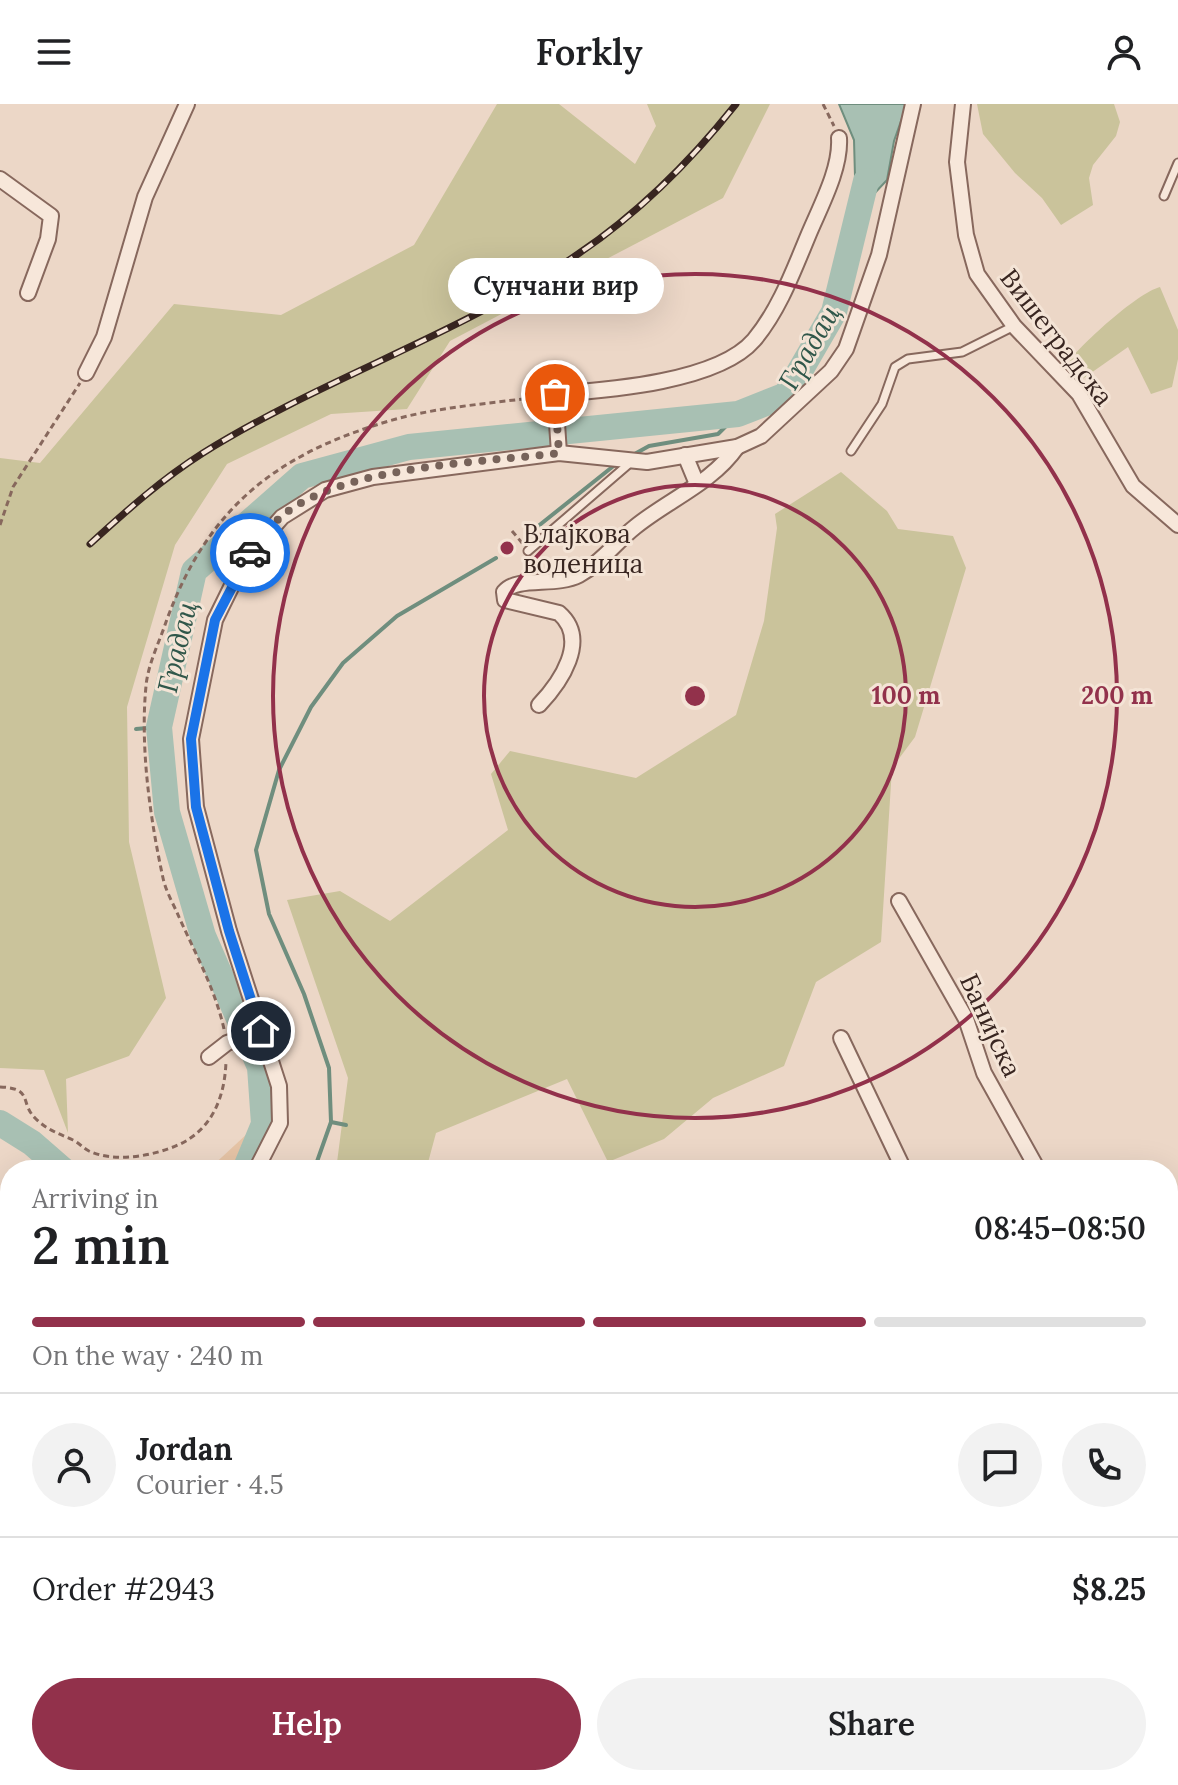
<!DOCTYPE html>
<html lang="en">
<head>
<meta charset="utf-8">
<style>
  :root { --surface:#fff; --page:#f2f2f2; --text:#202124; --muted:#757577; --line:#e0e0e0; --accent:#92314b }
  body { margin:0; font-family:Lora,serif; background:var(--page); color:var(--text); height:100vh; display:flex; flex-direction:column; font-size:30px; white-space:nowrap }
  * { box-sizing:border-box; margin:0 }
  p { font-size:26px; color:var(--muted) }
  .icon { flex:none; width:44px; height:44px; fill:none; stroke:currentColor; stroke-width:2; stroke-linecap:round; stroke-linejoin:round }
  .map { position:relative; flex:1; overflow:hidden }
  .sheet { position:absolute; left:0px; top:1056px; width:1178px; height:626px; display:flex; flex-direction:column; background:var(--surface); border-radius:32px 32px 0 0; box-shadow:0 8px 32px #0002 }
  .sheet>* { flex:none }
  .pin { position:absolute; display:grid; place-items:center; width:68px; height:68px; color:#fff; margin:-34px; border:4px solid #fff; border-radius:50%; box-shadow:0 2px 8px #0007 }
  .courier { position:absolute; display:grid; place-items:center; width:80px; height:80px; margin:-40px; border:6px solid #1a73e8; border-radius:50%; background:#fff; color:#222; box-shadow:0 2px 10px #0007 }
  .bubble { position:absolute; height:56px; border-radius:28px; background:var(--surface); box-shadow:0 8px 32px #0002; font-size:26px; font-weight:600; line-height:56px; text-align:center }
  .overview em { font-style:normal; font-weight:600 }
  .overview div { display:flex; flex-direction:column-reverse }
  .overview { display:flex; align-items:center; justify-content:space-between; height:136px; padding:0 32px }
  h1 { font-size:52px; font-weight:600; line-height:60px }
  .bar { display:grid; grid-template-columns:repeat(4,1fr); gap:12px 8px; align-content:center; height:96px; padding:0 32px }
  .bar i { height:10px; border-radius:6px; background:var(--line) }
  .bar .current { background:var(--accent) }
  .bar p { grid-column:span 4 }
  .line { display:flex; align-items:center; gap:20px; padding:0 32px; border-top:2px solid var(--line) }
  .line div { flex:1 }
  .round { display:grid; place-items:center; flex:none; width:84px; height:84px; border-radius:42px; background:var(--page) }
  .button { display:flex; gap:16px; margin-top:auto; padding:16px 32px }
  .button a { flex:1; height:92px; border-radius:48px; background:var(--accent); color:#fff; font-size:32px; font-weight:600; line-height:92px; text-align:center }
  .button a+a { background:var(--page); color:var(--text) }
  header { display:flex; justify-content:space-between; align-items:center; height:104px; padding:0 32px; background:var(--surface); font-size:36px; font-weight:600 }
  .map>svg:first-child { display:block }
  .green { fill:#cac39b }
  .sand { fill:#e6c4a6 }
  .water { fill:#a8c0b3; stroke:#6f8e7e; stroke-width:2 }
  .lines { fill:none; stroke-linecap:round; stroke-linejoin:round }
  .stream { stroke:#6f8e7e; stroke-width:4 }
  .river { stroke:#a8c0b3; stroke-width:26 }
  .service-casing { stroke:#87685d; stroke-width:11 }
  .minor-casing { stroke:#87685d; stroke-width:18 }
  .path { stroke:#87685d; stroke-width:3; stroke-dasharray:6 4; stroke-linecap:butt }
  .service { stroke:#f7e7da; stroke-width:7 }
  .minor { stroke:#f7e7da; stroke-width:14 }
  .rail-casing { stroke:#382520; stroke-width:7 }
  .rail { stroke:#f4e4d6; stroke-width:4; stroke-dasharray:12; stroke-linecap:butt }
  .done { stroke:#77635a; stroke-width:8; stroke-dasharray:0 14.4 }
  .route { stroke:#1a73e8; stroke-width:10 }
  .ring { fill:none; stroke:#92314b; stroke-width:4 }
  .poi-dot { fill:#92314b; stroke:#f4e4d6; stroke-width:3 }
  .labels { text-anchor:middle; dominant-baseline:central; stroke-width:6; stroke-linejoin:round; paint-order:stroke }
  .street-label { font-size:26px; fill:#382520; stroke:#f4e4d6 }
  .poi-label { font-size:26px; fill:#382520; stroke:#f4e4d6; text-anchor:start }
  .water-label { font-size:28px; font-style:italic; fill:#30574a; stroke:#f4e4d6 }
  .centre { fill:#92314b; stroke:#f4e4d6; stroke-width:4 }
  .ring-label { font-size:24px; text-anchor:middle; font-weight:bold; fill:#92314b; stroke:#f4e4d6; stroke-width:6; stroke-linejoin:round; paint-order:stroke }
</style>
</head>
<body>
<header><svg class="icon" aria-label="menu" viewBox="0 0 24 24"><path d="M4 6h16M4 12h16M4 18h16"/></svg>Forkly<svg class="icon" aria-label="person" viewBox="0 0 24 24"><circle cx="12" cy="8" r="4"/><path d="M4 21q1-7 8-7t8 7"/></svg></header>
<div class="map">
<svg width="1178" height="1681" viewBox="0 0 1178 1681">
  <rect width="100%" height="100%" fill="#ecd7c7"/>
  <g class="green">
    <polygon points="497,0 559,0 635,60 656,22 647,0 770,0 723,94 450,237 407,305 331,310 227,360 175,441 127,603 129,738 166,894 129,952 66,975 68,1029 44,966 0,964 0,354 40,359 174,200 281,211 414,141"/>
    <polygon points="977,0 1114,0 1120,18 1116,32 1093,61 1089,74 1093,101 1061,121 1042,94 1015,69 983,30"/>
    <path d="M1160,183L1178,226V255L1172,283L1151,290L1128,243L1081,276L1065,262C1079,242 1137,189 1160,183Z"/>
    <polygon points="841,368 887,407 898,425 953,432 966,464 915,633 892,664 881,838 816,878 784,962 713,994 664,1035 608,1058 567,975 436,1029 426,1066 336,1066 348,974 287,796 340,787 390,817 508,726 491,670 510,647 636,674 736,611 764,517 777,424 775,410"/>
    <polygon points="10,1537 10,1672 223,1672 223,1681 0,1681 0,1543"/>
  </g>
  <polygon class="sand" points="264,1020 245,1066 208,1066 249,1028"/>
  <polygon class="water" points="839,0 907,0 894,37 887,76 856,109 854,36"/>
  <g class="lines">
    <g class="stream">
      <polyline points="631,352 649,342 718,330 738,310"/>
      <polyline points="527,431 616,360"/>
      <polyline points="136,625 159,623"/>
      <polyline points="331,1018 346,1021"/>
      <polyline points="314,1066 331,1018 329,964 304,890 269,810 256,746 279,666 311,603 343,559 397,512 496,454"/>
      <polyline points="0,1158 10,1159"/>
    </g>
    <g class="river">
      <polyline points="0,1019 32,1039 63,1066"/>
      <polyline points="245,1066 264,1020 260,963 203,832 167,708 159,623 194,467 302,372 409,343 738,310 786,291 834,208 866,77"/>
    </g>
    <defs>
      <g id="service">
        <polyline points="1164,92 1178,59"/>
        <polyline points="851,347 882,300 895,263 908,255 962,248 1014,222"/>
        <polyline points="528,447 631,358"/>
      </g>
      <g id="minor">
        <polyline points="963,0 957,58 966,131 977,170 1014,222 1079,290 1133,382 1178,421"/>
        <polyline points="0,75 51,112 48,135 28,189"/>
        <polyline points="86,269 104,233 145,93 187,0"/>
        <path d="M559,349L555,290C608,286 718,278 754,236C779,206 793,168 808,132C820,103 841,65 839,34"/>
        <polyline points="685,351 697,380"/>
        <path d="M539,601C560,579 590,536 559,509L505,496L504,488C517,472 556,483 579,471C601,459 616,438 635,423C668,396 712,379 737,343"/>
        <polyline points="899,797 966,915 984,969 1038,1066"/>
        <polyline points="841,934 904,1066"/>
        <polyline points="209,953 227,939 261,927"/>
        <polyline points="256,1066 280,1019 279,982 229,827 196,703 191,635 215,516 245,455 282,413 325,386 373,373 559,349 647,358 737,343 761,332 831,267 846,245 879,151 913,0"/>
        <polyline points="0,1209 10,1206"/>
        <polyline points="1168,1543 1178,1552"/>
      </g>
    </defs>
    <use href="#service" class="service-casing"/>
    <use href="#minor" class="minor-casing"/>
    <g class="path">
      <polyline points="823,0 834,22"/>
      <polyline points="0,421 13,383 80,279"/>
      <polyline points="512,427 523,440"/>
      <path d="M224,925C215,885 196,851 179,813C174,801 166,788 163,774C150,714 140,643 146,582C148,560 159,539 166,518C207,405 274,351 389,317C440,302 491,300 544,292"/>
      <path d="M0,983C34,984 19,999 36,1015C47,1026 60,1030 73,1036C79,1039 83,1044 89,1047C115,1059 153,1052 178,1041C212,1026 225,993 226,957"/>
      <polyline points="561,1681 571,1672"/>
    </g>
    <use href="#service" class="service"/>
    <use href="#minor" class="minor"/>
    <defs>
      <path id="rail" d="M90,440C126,407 162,375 203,349C323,274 462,230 578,150C640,108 690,58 736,0"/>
    </defs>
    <use href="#rail" class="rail-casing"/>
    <use href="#rail" class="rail"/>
  </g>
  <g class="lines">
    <path class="done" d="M250,449C260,437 270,422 282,412C344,361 480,359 559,349L555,290"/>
    <polyline class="route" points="250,449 215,516 191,635 196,703 229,827 261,927"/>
  </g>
  <g class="ring">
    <circle cx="695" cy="592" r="211"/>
    <circle cx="695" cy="592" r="422"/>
  </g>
  <circle class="poi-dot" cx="507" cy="444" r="8"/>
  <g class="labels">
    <g class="street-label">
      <text transform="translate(1057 233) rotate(52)">Вишеградска</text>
      <text transform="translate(991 921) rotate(65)">Банијска</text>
    </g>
    <g class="poi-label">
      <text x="523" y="429">Влајкова<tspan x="523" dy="30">воденица</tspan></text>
    </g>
    <g class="water-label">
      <text transform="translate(809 243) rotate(-60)">Градац</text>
      <text transform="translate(177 543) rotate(-77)">Градац</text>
    </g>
  </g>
  <circle cx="695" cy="592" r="12" class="centre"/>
  <g class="ring-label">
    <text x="906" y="600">100 m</text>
    <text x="1117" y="600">200 m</text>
  </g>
</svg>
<div class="pin" style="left:555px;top:290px;background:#ea580c"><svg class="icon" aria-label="bag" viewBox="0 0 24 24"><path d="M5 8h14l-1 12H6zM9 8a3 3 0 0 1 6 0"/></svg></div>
<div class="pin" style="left:261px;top:927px;background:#1f2937"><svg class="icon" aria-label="home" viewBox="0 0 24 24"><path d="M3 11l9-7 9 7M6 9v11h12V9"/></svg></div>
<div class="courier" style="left:250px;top:449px"><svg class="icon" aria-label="car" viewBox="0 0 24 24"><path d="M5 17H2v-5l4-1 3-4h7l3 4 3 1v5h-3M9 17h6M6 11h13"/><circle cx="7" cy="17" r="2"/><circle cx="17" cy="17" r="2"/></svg></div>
<div class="bubble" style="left:448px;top:154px;width:216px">Сунчани вир</div>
<section class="sheet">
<div class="overview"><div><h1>2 min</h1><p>Arriving in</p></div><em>08:45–08:50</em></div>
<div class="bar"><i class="current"></i><i class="current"></i><i class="current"></i><i></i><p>On the way · 240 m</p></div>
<div class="line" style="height:144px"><a class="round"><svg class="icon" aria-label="person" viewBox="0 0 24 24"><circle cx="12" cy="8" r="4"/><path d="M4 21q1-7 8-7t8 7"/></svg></a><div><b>Jordan</b><p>Courier · 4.5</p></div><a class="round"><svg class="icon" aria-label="chat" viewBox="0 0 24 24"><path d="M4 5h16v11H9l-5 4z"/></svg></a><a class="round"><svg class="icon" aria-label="phone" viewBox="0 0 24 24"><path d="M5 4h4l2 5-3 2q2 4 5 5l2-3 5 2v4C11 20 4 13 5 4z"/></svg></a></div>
<div class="line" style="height:104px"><div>Order #2943</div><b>$8.25</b></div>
<div class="button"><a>Help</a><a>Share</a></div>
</section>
</div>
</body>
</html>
